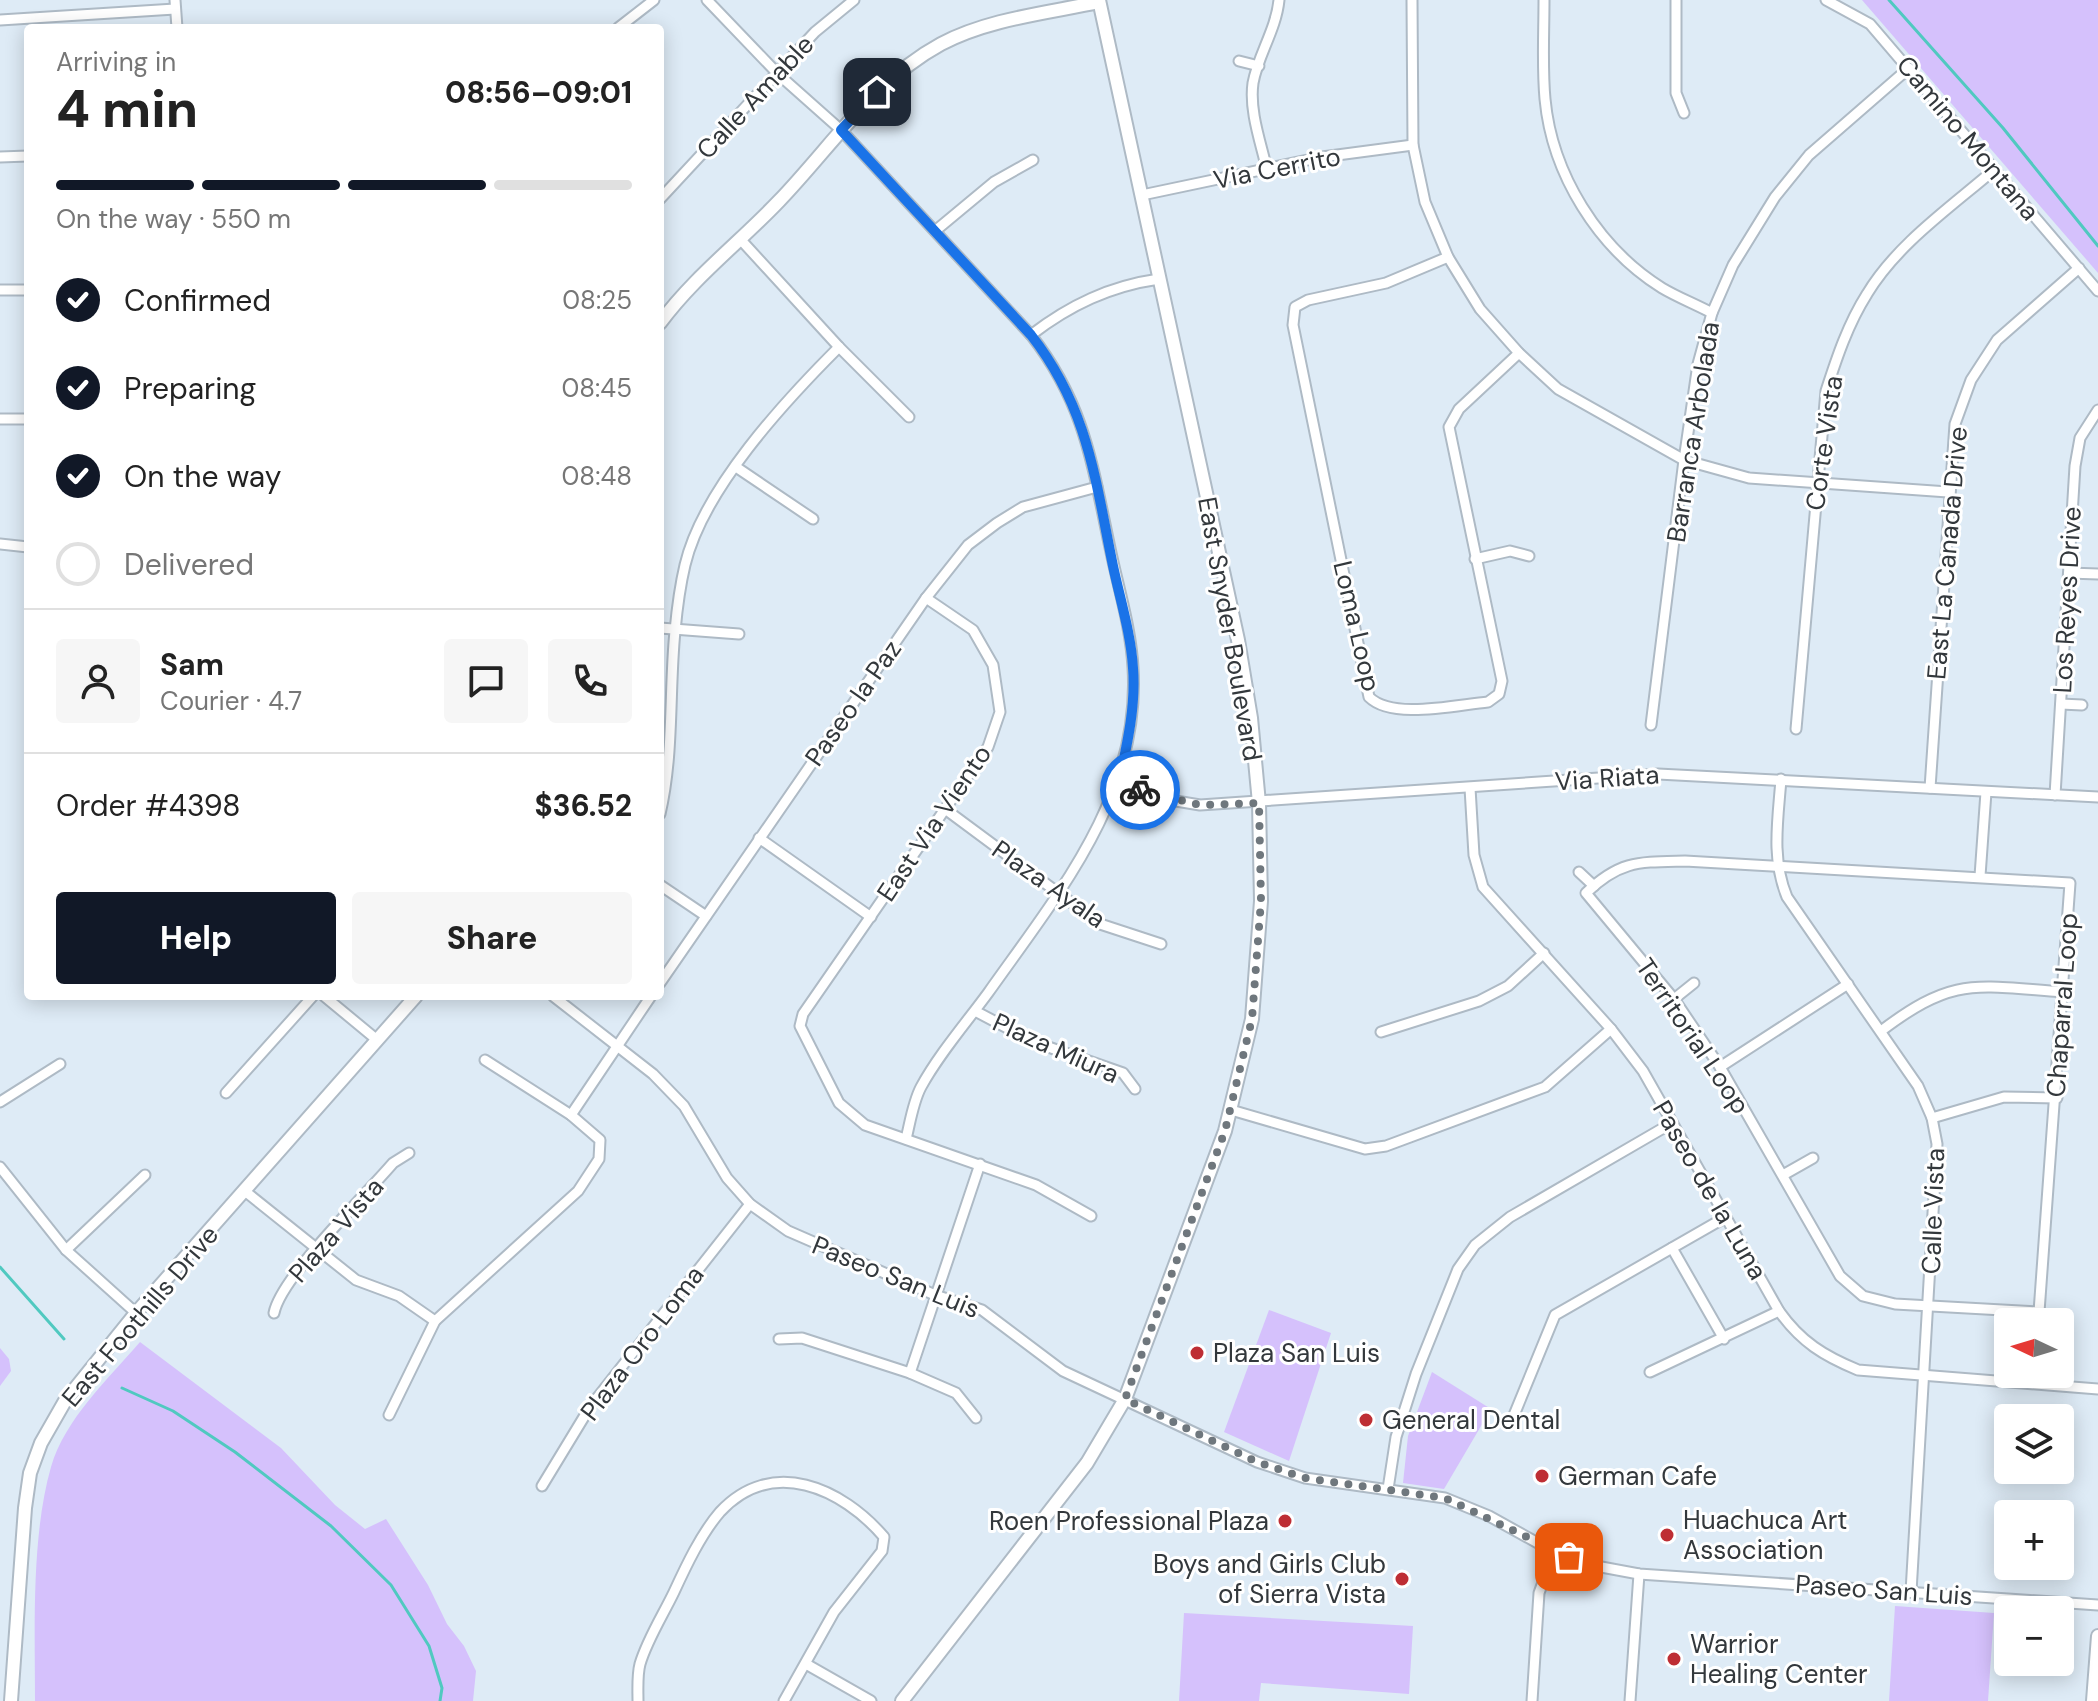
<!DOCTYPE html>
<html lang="en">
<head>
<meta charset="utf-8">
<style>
  :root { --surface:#fff; --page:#f6f6f6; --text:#222; --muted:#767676; --line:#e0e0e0; --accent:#111827 }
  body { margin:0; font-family:"DM Sans",sans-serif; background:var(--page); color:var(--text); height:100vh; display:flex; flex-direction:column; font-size:30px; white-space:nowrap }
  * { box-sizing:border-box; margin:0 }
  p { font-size:26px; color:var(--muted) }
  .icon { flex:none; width:44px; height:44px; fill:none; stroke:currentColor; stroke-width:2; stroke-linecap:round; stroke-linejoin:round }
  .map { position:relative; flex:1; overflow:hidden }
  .panel { position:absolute; left:24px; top:24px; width:640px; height:976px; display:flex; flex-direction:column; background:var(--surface); border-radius:8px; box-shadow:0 4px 20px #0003 }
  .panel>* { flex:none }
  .needle { width:52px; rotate:274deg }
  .tools { position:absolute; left:1994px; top:1308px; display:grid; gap:16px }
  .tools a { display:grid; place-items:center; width:80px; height:80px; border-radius:8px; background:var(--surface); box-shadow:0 4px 20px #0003; font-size:40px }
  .pin { position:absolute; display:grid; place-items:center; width:68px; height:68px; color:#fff; margin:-34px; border-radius:16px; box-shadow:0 4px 12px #0006 }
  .courier { position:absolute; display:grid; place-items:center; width:80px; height:80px; margin:-40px; border:6px solid #1a73e8; border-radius:50%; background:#fff; color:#222; box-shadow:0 2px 10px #0007 }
  .head em { font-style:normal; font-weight:800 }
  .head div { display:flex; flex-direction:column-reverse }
  .head { display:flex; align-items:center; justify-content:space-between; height:136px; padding:0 32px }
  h1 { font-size:52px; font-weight:800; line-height:60px }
  .bar { display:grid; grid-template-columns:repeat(4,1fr); gap:12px 8px; align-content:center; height:96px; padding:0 32px }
  .bar i { height:10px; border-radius:6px; background:var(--line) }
  .bar .active { background:var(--accent) }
  .bar p { grid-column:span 4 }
  .line { display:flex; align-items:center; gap:20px; padding:0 32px; border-top:2px solid var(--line) }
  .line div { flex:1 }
  .round { display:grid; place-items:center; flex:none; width:84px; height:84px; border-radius:8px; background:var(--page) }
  ol { padding:0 32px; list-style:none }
  li { display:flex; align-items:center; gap:24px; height:88px }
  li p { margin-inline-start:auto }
  li .icon { padding:8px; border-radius:50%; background:var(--accent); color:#fff; stroke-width:4 }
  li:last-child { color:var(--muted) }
  li i { width:44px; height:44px; border:4px solid var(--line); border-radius:50% }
  .cta { display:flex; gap:16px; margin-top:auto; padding:16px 32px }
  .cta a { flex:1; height:92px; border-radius:8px; background:var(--accent); color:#fff; font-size:32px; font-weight:800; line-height:92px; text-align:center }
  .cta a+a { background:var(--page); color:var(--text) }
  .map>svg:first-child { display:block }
  .green { fill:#d5c1fc }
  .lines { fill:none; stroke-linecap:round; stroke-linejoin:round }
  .stream { stroke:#50c9c0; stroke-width:3 }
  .street-casing { stroke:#aebac5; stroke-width:13 }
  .secondary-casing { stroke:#aebac5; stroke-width:16 }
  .street { stroke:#fff; stroke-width:9 }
  .secondary { stroke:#fff; stroke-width:12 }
  .done { stroke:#6f777d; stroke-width:8; stroke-dasharray:0 14.4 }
  .route { stroke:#1a73e8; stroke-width:10 }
  .poi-dot { fill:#be2e34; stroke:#fff; stroke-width:3 }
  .labels { text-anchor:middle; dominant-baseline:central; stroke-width:6; stroke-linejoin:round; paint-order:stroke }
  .street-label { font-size:26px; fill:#33383c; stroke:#fff }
  .poi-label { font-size:26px; fill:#33383c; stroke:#fff; text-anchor:start }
</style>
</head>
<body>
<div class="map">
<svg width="2098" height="1701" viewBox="0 0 2098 1701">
  <rect width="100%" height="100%" fill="#deebf6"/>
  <g class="green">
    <polygon points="1862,0 2098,0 2098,273"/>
    <polygon points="1269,1310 1331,1333 1289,1461 1224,1432"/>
    <path d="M140,1342L281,1448L335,1505L365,1529L386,1519L428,1585L447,1624L464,1646L476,1671L473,1701H35C35,1629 31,1537 51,1467C65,1419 108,1379 140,1342Z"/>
    <polygon points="0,1348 9,1359 11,1371 0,1386"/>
    <polygon points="1432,1372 1491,1409 1444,1489 1403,1483 1408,1436"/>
    <polygon points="1895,1606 1994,1613 1988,1701 1889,1701"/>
    <polygon points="1184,1613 1413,1626 1409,1694 1261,1683 1259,1701 1179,1701"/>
  </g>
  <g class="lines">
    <g class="stream">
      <polyline points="1889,0 2003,128 2098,246"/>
      <polyline points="0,1267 64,1339"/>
      <polyline points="122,1388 173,1411 235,1452 331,1526 391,1585 429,1646 442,1688 440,1701"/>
    </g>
    <defs>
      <g id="street">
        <polyline points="175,0 177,28"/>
        <path d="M707,0L778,74L841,130L1031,335C1085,404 1092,464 1110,548C1118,587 1131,628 1133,668C1141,796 1058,894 988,993C966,1023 939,1054 921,1087C913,1102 910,1123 906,1139"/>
        <polyline points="1412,0 1413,145 1425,202 1448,257 1480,309 1519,353 1558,389 1684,460 1749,478 1948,492"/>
        <path d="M1544,0C1544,33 1542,67 1545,99C1552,174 1598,248 1662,288C1677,297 1695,304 1712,313"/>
        <polyline points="1676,0 1676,93 1684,113"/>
        <polyline points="1826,0 1870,24 2098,291"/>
        <polyline points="0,20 175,9"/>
        <polyline points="618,28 654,0"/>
        <polyline points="1239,61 1259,66"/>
        <polyline points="0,157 28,156"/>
        <path d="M1267,170C1261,143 1249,111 1253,83C1258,55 1276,30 1279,0"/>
        <polyline points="1142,195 1322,157 1413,145"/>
        <polyline points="660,199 815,32 854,0"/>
        <polyline points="935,231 994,182 1033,160"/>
        <polyline points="741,240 839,347 909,417"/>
        <path d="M1448,257L1386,283L1308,300L1295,307L1293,325L1369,697C1392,720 1455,705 1488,702L1499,694L1502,681L1449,427L1459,409L1519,353"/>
        <polyline points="0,290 28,290"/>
        <path d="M1031,335C1070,305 1110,286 1159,279"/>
        <polyline points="0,419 28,419"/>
        <polyline points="736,467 813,519"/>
        <polyline points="0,544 28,547"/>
        <polyline points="1475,559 1510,551 1529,556"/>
        <polyline points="2069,573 2098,574"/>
        <polyline points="926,598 973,630 993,665 1000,712 988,747 803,1014 800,1026 839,1103 865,1125 1036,1185 1091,1216"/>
        <polyline points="660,628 739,634"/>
        <polyline points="2061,704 2082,705"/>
        <polyline points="1651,725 1684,460 1698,364 1712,313 1733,265 1775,197 1809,155 1909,68"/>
        <path d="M1796,729L1826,391C1837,357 1848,324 1867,294C1897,244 1951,207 1995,169"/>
        <path d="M1781,779C1778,820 1771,858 1787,897L1918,1086L1932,1118L1937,1144L1911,1592"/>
        <polyline points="1119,782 1158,798 1200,805 1658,774 2098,797"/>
        <path d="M1470,788L1474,855L1483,887L1611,1029L1643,1071L1779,1311C1801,1342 1824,1356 1858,1370L2098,1389"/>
        <polyline points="1930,788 1955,424 1971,380 1997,340 2079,268"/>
        <polyline points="2055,795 2075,466 2080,438 2098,410"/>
        <polyline points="945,809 1100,924 1161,944"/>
        <path d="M660,814C674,755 669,691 675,631C677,609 680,586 685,565C703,489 785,401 839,347"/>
        <polyline points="759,838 871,917"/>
        <path d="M1685,861L2070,883L2039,1312L1895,1304L1863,1296L1840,1276L1720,1067L1674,999L1586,893C1620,860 1640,862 1685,861Z"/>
        <polyline points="1579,872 1594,886"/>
        <polyline points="1980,876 1986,792"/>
        <polyline points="660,885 706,916"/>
        <polyline points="660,983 926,598 968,545 997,523 1023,507 1097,487"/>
        <polyline points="324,996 376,1039"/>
        <polyline points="553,996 653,1074 684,1106 727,1178 750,1204 788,1231 935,1295 982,1310 1063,1371 1257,1462 1305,1478 1445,1498 1489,1516 1554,1552 1596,1566 1639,1574 2098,1605"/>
        <polyline points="1674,999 1694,983"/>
        <polyline points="975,1011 1034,1042 1123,1073 1135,1089"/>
        <path d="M1881,1031C1955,975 1975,986 2064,992"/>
        <polyline points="1381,1032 1479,1001 1508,986 1544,953"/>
        <polyline points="1720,1067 1848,984"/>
        <polyline points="226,1093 313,996"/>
        <polyline points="0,1102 60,1064"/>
        <polyline points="1231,1110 1365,1149 1386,1146 1545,1087 1611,1029"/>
        <polyline points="571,1115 651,996"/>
        <polyline points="1932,1118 2004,1097 2057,1098"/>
        <polyline points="0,1167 66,1250 136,1313"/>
        <polyline points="1783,1175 1813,1158"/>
        <polyline points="246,1192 356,1280 399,1296 435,1321"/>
        <polyline points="1672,1248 1724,1339"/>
        <polyline points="66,1250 145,1175"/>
        <path d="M274,1313C281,1277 365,1196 393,1163L409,1153"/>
        <polyline points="779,1339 802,1338 910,1373 956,1393 976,1418"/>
        <polyline points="1650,1372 1779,1311"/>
        <polyline points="910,1373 980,1164"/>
        <polyline points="389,1415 435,1321 578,1191 599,1159 600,1140 571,1115 485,1060"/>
        <polyline points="1512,1420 1555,1315 1726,1217"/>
        <polyline points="542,1486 590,1407 750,1204"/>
        <polyline points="1388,1489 1396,1437 1416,1374 1458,1269 1475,1245 1510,1217 1672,1123"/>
        <polyline points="806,1664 871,1701"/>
        <path d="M638,1701C638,1690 637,1675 640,1664C647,1640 663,1615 674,1592C686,1566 701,1534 720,1512C772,1456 842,1488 884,1537L882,1551L834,1612L784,1701"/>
        <polyline points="1532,1701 1539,1593 1554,1552"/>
        <polyline points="1630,1701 1639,1574"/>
      </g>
      <g id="secondary">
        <path d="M660,323C694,277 740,242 779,201C831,147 873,81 941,44C988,19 1047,13 1099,2"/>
        <polyline points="11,1701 25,1508 30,1473 41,1443 65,1401 136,1313 416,996"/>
        <polyline points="902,1701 1087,1463 1125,1399 1225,1131 1252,1019 1261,901 1259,803 1251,718 1238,640 1099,0"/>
        <polyline points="2093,1701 2098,1636"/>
      </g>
    </defs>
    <use href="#street" class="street-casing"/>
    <use href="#secondary" class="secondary-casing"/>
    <use href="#street" class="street"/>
    <use href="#secondary" class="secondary"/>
  </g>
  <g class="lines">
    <polyline class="done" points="1140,790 1200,805 1259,803 1261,901 1252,1019 1225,1131 1125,1399 1257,1462 1305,1478 1445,1498 1569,1557"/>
    <path class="route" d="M877,92L841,130L1031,335C1088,408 1095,478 1113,566C1120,599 1131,634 1133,668C1136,706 1127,745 1119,782L1140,790"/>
  </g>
  <g class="poi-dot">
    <circle cx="1197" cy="1353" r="8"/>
    <circle cx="1366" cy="1420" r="8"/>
    <circle cx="1542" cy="1476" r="8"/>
    <circle cx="1285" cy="1521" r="8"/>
    <circle cx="1667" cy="1535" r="8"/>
    <circle cx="1402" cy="1579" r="8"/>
    <circle cx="1674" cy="1659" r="8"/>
  </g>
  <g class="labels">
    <g class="street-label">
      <text transform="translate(755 97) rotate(-47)">Calle Amable</text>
      <text transform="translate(1968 138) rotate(50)">Camino Montana</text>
      <text transform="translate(1277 168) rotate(-11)">Via Cerrito</text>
      <text transform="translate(1693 432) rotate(-81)">Barranca Arbolada</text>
      <text transform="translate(1824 443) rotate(-82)">Corte Vista</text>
      <text transform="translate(1947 553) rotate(-85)">East La Canada Drive</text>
      <text transform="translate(2067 600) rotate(-87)">Los Reyes Drive</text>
      <text transform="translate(1357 626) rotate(77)">Loma Loop</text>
      <text transform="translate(1230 629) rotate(80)">East Snyder Boulevard</text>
      <text transform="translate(853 703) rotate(-55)">Paseo la Paz</text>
      <text transform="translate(1607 778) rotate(-4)">Via Riata</text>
      <text transform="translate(934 823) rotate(-56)">East Via Viento</text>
      <text transform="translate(1049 884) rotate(35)">Plaza Ayala</text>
      <text transform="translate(2062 1005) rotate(-86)">Chaparral Loop</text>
      <text transform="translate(1693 1036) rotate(56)">Territorial Loop</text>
      <text transform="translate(1056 1048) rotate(24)">Plaza Miura</text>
      <text transform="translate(1710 1190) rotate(60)">Paseo de la Luna</text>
      <text transform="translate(1933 1211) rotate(-88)">Calle Vista</text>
      <text transform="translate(336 1230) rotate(-49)">Plaza Vista</text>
      <text transform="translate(896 1277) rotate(22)">Paseo San Luis</text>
      <text transform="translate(140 1316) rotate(-50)">East Foothills Drive</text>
      <text transform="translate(642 1343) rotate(-53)">Plaza Oro Loma</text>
      <text transform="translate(1884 1590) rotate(4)">Paseo San Luis</text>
    </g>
    <g class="poi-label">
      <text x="1213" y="1353">Plaza San Luis</text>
      <text x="1382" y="1420">General Dental</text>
      <text x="1558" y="1476">German Cafe</text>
      <text x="1683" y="1520">Huachuca Art<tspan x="1683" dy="30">Association</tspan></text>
      <text x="1269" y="1521" text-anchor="end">Roen Professional Plaza</text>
      <text x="1386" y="1564" text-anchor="end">Boys and Girls Club<tspan x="1386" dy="30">of Sierra Vista</tspan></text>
      <text x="1690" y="1644">Warrior<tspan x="1690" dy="30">Healing Center</tspan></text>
    </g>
  </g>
</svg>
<div class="tools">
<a><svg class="needle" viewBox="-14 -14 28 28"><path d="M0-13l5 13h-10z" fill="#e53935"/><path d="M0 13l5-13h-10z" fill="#767676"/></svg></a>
<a><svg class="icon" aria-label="layers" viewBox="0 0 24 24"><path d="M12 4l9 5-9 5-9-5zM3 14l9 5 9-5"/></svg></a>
<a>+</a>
<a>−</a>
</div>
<div class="pin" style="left:1569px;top:1557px;background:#ea580c"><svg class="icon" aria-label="bag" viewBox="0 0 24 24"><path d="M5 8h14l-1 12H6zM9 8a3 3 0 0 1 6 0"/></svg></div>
<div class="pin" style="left:877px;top:92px;background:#1f2937"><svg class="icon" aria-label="home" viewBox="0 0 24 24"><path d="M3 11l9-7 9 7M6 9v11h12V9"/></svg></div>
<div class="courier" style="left:1140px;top:790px"><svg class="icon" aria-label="bike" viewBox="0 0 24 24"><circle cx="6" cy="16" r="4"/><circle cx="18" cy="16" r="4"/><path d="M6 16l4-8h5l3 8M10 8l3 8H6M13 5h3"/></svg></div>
<section class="panel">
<div class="head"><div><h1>4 min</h1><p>Arriving in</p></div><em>08:56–09:01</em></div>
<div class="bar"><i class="active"></i><i class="active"></i><i class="active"></i><i></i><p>On the way · 550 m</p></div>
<ol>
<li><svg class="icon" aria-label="check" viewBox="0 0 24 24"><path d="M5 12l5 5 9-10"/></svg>Confirmed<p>08:25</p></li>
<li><svg class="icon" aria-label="check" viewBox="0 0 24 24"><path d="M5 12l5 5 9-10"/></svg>Preparing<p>08:45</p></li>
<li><svg class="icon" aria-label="check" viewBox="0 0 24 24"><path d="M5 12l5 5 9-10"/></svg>On the way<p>08:48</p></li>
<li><i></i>Delivered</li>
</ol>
<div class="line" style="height:144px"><a class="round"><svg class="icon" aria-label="person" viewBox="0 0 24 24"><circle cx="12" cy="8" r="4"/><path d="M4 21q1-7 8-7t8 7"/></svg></a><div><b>Sam</b><p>Courier · 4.7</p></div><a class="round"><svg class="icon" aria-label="chat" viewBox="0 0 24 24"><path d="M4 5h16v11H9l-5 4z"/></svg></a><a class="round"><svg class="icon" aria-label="phone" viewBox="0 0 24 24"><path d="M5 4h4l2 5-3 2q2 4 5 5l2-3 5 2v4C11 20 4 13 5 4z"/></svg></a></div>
<div class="line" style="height:104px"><div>Order #4398</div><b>$36.52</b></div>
<div class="cta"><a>Help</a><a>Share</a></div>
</section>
</div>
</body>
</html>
